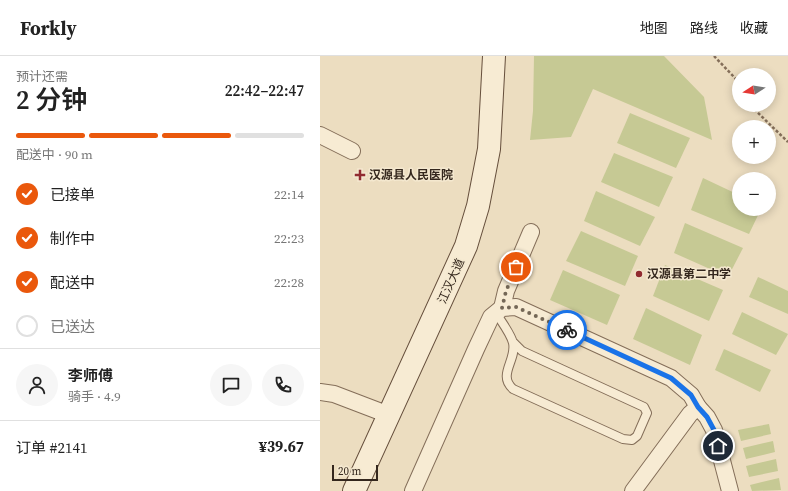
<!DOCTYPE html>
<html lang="zh">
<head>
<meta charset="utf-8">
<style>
  :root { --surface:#fff; --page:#f6f6f6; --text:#222; --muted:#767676; --line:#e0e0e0; --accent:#ea580c }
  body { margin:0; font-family:"Source Serif 4","Noto Sans SC",serif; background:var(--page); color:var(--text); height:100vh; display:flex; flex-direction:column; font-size:15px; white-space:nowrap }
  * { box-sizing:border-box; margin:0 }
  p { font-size:13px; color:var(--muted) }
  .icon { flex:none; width:22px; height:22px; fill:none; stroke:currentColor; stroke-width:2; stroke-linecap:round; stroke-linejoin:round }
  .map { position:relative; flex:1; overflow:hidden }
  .sheet { display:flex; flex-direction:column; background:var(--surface); width:320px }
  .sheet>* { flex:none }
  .needle { width:26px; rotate:258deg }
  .fabs { position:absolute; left:412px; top:12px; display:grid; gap:8px }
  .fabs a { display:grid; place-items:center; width:44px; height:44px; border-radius:50%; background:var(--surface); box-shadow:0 2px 10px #0003; font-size:20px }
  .scale { position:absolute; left:12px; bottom:10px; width:46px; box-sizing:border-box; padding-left:4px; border:2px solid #34271d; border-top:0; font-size:11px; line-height:14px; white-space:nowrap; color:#34271d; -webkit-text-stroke:3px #f4e8cf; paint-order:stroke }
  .pin { position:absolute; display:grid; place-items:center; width:34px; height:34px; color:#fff; margin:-17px; border:2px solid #fff; border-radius:50%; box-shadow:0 1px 4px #0007 }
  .courier { position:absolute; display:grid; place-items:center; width:40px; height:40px; margin:-20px; border:3px solid #1a73e8; border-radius:50%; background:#fff; color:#222; box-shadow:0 1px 5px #0007 }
  .head em { font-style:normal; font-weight:600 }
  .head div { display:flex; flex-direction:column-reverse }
  .head { display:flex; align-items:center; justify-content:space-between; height:68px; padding:0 16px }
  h1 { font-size:26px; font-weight:600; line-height:30px }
  .bar { display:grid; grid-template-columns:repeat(4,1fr); gap:6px 4px; align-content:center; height:48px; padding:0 16px }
  .bar i { height:5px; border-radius:3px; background:var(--line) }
  .bar .selected { background:var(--accent) }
  .bar p { grid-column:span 4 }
  .line { display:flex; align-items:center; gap:10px; padding:0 16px; border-top:1px solid var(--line) }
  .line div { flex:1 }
  .round { display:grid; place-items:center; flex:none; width:42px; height:42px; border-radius:21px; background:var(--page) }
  ol { padding:0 16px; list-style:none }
  li { display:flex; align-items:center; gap:12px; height:44px }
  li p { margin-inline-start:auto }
  li .icon { padding:4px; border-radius:50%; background:var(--accent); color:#fff; stroke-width:4 }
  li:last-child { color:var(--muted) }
  li i { width:22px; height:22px; border:2px solid var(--line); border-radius:50% }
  header { display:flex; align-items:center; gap:24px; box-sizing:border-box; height:56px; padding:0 20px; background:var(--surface); border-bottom:1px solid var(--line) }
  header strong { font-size:19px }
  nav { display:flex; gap:22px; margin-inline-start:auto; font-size:14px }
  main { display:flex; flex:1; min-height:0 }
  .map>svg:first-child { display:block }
  .green { fill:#c6c994 }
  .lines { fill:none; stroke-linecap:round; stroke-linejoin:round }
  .lane-casing { stroke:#846e59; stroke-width:10 }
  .street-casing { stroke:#846e59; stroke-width:18 }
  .secondary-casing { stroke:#664f3c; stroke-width:24 }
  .path { stroke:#846e59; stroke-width:2.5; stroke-dasharray:3 2; stroke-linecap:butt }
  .lane { stroke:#f7ebd3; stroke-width:8 }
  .street { stroke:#f7ebd3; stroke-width:16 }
  .secondary { stroke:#f7ebd3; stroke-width:22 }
  .done { stroke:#746756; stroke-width:4; stroke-dasharray:0 7.2 }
  .route { stroke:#1a73e8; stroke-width:5 }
  .poi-dot { fill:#912b30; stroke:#f4e8cf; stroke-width:1.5 }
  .labels { text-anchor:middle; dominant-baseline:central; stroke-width:3; stroke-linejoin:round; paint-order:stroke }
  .poi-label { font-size:12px; font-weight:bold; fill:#34271d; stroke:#f4e8cf; text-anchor:start }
  .street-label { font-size:12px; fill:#34271d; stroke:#f4e8cf }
</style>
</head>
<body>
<header>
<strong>Forkly</strong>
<nav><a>地图</a><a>路线</a><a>收藏</a></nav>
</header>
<main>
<section class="sheet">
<div class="head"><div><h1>2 分钟</h1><p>预计还需</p></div><em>22:42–22:47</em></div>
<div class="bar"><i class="selected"></i><i class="selected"></i><i class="selected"></i><i></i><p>配送中 · 90 m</p></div>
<ol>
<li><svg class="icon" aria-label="check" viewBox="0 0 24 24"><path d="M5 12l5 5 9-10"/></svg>已接单<p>22:14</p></li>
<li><svg class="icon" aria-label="check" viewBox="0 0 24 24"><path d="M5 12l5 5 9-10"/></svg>制作中<p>22:23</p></li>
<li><svg class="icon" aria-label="check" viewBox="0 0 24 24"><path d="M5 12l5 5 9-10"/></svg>配送中<p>22:28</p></li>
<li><i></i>已送达</li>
</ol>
<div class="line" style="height:72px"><a class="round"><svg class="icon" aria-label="person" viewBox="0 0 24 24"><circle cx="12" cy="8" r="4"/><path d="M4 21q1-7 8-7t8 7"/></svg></a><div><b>李师傅</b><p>骑手 · 4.9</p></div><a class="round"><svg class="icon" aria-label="chat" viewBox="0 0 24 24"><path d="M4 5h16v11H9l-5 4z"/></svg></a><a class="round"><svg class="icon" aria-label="phone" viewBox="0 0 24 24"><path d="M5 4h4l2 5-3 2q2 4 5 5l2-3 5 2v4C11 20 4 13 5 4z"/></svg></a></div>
<div class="line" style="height:52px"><div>订单 #2141</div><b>¥39.67</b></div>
</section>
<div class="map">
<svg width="468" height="435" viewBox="0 0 468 435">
  <rect width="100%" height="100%" fill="#ecddc0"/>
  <g class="green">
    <polygon points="214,0 344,0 384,41 392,84 273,33 251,81 210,84 213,55"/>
    <polygon points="310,57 370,82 356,112 297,87"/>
    <polygon points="294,97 353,121 339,151 281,126"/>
    <polygon points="383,122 419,139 419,153 441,153 429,178 371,154"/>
    <polygon points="276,135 335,161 320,190 264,165"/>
    <polygon points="365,167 423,192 408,221 354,197"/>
    <polygon points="261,175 318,200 305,230 246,205"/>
    <polygon points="345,209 403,234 389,265 333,240"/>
    <polygon points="243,214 300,239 287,269 230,244"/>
    <polygon points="438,221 468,235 468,258 429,241"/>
    <polygon points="326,252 382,279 370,309 313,283"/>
    <polygon points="422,256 468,278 456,299 412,278"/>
    <polygon points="404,293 451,314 440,336 395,314"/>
    <polygon points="449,368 451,378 421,385 418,374"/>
    <polygon points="453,385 455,396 426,403 423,392"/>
    <polygon points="456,403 458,415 429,421 426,410"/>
    <polygon points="459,422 461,434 432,435 430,429"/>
  </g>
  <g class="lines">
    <defs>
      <path id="lane" d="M176,257C181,265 191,278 193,287C197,304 177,319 193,333L303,383L312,384L317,380L327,357L324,351L202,295L193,286"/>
      <g id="street">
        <polyline points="0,79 32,95"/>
        <polyline points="182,252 186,235 211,176"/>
        <polyline points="0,336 14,338 69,359"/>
        <polyline points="93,435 156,293 171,261 182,252 196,251 351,322 371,339 378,351 387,361 394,374 410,435"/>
        <polyline points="313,435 370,358 378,351"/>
      </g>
      <polyline id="secondary" points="34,435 146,190 158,150 169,93 174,0"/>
    </defs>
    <use href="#lane" class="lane-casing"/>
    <use href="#street" class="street-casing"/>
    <use href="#secondary" class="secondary-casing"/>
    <g class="path">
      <polyline points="394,0 415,22 419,28"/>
      <polyline points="432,49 434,53 468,86"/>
    </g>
    <use href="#lane" class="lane"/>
    <use href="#street" class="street"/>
    <use href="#secondary" class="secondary"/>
  </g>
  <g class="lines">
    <polyline class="done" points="196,211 186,235 182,252 196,251 247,274"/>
    <polyline class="route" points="247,274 351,322 371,339 378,351 387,361 394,374 398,390"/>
  </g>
  <g class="poi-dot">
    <path d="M38 113h4v4h4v4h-4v4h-4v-4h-4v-4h4z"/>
    <circle cx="319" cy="218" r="4"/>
  </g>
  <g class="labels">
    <g class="poi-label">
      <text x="49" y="119">汉源县人民医院</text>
      <text x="327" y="218">汉源县第二中学</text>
    </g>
    <g class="street-label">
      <text transform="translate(131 225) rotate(-66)">江汉大道</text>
    </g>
  </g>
</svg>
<div class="fabs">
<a><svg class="needle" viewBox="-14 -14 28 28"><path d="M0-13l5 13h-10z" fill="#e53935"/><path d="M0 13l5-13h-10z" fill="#767676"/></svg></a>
<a>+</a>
<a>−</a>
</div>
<div class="scale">20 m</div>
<div class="pin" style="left:196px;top:211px;background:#ea580c"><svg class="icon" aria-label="bag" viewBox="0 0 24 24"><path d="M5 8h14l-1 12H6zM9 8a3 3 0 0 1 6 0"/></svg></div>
<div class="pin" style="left:398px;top:390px;background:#1f2937"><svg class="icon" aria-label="home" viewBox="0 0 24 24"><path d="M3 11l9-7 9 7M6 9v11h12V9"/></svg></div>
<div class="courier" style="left:247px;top:274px"><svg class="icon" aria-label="bike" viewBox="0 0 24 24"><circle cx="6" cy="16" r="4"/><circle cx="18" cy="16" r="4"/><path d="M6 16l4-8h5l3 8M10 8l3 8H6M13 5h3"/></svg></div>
</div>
</main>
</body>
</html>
